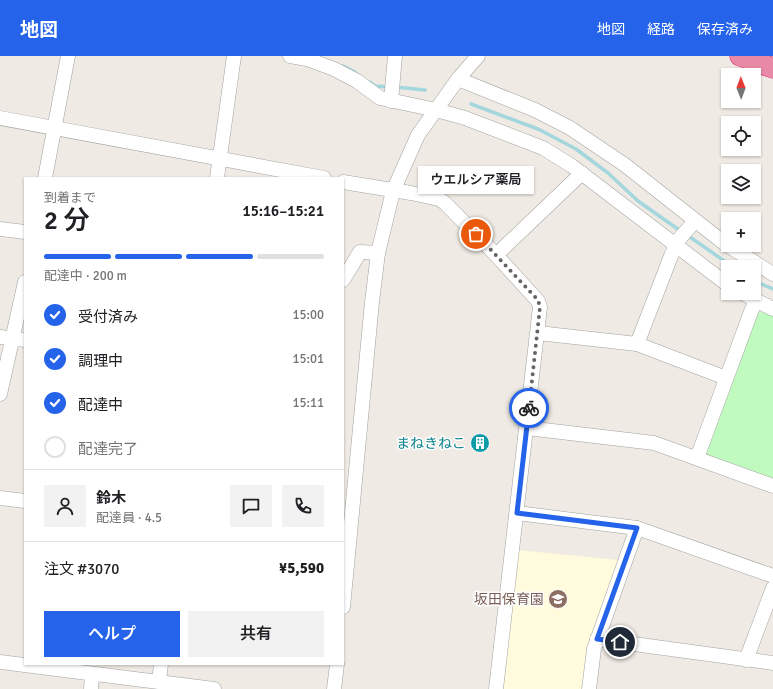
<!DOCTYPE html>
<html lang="ja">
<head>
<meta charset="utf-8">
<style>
  :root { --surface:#fff; --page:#f2f2f2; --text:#202124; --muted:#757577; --line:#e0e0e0; --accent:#2563eb }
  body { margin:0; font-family:Signika,"Noto Sans JP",sans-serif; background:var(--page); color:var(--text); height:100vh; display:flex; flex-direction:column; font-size:15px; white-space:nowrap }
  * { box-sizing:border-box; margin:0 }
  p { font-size:13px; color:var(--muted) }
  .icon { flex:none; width:22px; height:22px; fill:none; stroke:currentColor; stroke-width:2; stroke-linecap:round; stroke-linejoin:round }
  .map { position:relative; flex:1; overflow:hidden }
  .side { position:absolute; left:24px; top:121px; width:320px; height:488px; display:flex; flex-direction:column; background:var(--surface); border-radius:0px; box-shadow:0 1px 3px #0004 }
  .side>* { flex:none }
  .needle { width:26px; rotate:359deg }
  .fabs { position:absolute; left:721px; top:12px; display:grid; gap:8px }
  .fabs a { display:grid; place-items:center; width:40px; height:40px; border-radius:0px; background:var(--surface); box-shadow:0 1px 3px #0004; font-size:20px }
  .pin { position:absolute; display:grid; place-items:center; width:34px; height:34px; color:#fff; margin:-17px; border:2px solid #fff; border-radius:50%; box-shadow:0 1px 4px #0007 }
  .courier { position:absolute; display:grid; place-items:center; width:40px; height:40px; margin:-20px; border:3px solid #2563eb; border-radius:50%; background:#fff; color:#222; box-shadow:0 1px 5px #0007 }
  .bubble { position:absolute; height:28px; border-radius:0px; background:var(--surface); box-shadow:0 1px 3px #0004; font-size:13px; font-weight:600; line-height:28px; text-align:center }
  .headline em { font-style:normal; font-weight:600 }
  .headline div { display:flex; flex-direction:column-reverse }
  .headline { display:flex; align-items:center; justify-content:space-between; height:68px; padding:0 20px }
  h1 { font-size:26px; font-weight:600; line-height:30px }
  .bar { display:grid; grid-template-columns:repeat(4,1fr); gap:6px 4px; align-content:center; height:48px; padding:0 20px }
  .bar i { height:5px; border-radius:3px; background:var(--line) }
  .bar .active { background:var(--accent) }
  .bar p { grid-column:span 4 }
  .line { display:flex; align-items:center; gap:10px; padding:0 20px; border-top:1px solid var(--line) }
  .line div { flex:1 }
  .round { display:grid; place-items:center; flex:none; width:42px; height:42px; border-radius:0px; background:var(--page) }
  ol { padding:0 20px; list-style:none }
  li { display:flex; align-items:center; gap:12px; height:44px }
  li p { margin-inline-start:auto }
  li .icon { padding:4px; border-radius:50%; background:var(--accent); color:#fff; stroke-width:4 }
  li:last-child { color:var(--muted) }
  li i { width:22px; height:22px; border:2px solid var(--line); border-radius:50% }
  .cta { display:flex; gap:8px; margin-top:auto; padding:8px 20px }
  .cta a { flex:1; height:46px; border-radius:0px; background:var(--accent); color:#fff; font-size:16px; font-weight:600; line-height:46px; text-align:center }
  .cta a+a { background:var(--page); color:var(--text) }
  header { display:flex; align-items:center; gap:24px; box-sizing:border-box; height:56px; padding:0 20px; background:var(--accent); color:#fff }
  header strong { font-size:19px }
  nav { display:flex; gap:22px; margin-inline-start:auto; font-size:14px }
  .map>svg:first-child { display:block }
  .education { fill:#fffbdc }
  .park { fill:#c1fabf }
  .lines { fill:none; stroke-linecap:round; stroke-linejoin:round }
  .stream { stroke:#a3d6dd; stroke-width:3.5 }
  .minor-casing { stroke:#a2a2a2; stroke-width:15 }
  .highway-casing { stroke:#dc2175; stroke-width:21 }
  .minor { stroke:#fff; stroke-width:14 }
  .highway { stroke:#e88aa5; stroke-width:20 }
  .done { stroke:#676563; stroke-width:4; stroke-dasharray:0 7.2 }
  .route { stroke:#2563eb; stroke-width:5 }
  .labels { text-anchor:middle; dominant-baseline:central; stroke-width:3; stroke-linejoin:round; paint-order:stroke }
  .culture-label { font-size:14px; fill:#0d838f; stroke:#fff; text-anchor:end }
  .education-label { font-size:14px; fill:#785e54; stroke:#fff; text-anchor:end }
</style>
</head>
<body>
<header>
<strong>地図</strong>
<nav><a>地図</a><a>経路</a><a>保存済み</a></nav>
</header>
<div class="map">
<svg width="773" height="633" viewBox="0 0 773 633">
  <rect width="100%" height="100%" fill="#efeae3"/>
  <polygon class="education" points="517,494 618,504 591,581 584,633 501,633"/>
  <polygon class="park" points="763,256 773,260 773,423 708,400 706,395 758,257"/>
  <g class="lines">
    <g class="stream">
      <polyline points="343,10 355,16"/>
      <polyline points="370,26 375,30 389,31"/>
      <polyline points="395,31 425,34"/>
      <polyline points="471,48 538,73 576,93 608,117 638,145 682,176"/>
      <polyline points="687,179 733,211"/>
      <polyline points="754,225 773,233"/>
    </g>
    <defs>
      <g id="minor">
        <polyline points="290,0 307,3 334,13 357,25 380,42 436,54 465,62 543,92 572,110 728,229"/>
        <polyline points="458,23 535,54 570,72 625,109 724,187 773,218"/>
        <polyline points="391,45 395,0"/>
        <polyline points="0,62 324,122"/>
        <polyline points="45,122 68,0"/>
        <polyline points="217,122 234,0"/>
        <polyline points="343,126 411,137 439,143 445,147 496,199 538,245 540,251 496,633"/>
        <polyline points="0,173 25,176"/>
        <polyline points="496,199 582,117"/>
        <polyline points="343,224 360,196 378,197"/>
        <polyline points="742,237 773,253"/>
        <polyline points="538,277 637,288 726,322"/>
        <polyline points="0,281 25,284"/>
        <polyline points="637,288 671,200 680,182 695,165"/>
        <polyline points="0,338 25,226"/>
        <polyline points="527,372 654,387 773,430"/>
        <polyline points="697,402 752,253 757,245"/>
        <polyline points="0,442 25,445"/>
        <polyline points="517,457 637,472 773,520"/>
        <polyline points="343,551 372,246 378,197 393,135 418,79 458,23 478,0"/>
        <polyline points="597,583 773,607"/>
        <polyline points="746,604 773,532"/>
        <polyline points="0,606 214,633"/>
        <polyline points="159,625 161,608"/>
        <polyline points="91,633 92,618"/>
        <polyline points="334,633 337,608"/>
        <polyline points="589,633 594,593 637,472"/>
      </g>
      <polyline id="highway" points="740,0 773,12"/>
    </defs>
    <use href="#minor" class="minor-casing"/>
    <use href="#highway" class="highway-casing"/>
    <use href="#minor" class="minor"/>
    <use href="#highway" class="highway"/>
  </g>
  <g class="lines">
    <polyline class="done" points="476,178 538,244 540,251 529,352"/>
    <polyline class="route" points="529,352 517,457 637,472 597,583 620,586"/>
  </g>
  <defs>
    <symbol id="building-disc" viewBox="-11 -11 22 22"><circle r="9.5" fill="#0f9aa8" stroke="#fff"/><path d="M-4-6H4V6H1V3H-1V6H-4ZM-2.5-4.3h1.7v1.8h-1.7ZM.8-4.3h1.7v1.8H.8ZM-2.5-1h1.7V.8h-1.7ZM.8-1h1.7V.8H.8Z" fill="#fff"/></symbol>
    <symbol id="school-disc" viewBox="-11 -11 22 22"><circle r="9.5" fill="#8d6e63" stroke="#fff"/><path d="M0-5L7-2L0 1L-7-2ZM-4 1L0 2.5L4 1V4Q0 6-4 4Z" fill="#fff"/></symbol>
  </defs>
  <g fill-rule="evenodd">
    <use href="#building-disc" x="469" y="376" width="22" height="22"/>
    <use href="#school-disc" x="547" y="532" width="22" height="22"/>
  </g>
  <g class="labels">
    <g class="culture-label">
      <text x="466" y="387">まねきねこ</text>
    </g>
    <g class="education-label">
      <text x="544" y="543">坂田保育園</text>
    </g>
  </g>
</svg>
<div class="fabs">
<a><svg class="needle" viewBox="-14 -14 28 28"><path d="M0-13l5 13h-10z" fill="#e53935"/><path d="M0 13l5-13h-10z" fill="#757577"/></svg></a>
<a><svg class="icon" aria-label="locate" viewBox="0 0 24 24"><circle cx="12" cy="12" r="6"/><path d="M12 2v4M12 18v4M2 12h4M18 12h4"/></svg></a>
<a><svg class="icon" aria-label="layers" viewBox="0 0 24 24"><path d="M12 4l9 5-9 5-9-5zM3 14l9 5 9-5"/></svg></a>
<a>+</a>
<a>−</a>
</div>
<div class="pin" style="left:476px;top:178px;background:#ea580c"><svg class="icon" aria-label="bag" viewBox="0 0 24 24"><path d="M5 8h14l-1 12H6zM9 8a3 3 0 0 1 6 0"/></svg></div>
<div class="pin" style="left:620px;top:586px;background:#1f2937"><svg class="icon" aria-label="home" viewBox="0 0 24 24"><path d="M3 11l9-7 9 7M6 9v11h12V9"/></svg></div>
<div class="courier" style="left:529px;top:352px"><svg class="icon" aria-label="bike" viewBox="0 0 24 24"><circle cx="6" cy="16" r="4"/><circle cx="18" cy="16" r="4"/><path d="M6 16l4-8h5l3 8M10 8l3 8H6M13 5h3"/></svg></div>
<div class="bubble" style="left:418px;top:110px;width:116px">ウエルシア薬局</div>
<section class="side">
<div class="headline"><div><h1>2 分</h1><p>到着まで</p></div><em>15:16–15:21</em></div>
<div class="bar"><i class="active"></i><i class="active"></i><i class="active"></i><i></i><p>配達中 · 200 m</p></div>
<ol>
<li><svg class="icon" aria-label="check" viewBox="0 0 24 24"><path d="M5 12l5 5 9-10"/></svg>受付済み<p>15:00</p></li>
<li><svg class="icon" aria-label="check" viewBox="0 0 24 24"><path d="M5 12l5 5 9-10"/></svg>調理中<p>15:01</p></li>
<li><svg class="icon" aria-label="check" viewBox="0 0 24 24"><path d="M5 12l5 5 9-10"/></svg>配達中<p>15:11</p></li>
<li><i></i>配達完了</li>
</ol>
<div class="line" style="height:72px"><a class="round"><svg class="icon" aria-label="person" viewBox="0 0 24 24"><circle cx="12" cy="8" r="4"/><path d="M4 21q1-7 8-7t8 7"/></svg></a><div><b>鈴木</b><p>配達員 · 4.5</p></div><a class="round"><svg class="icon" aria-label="chat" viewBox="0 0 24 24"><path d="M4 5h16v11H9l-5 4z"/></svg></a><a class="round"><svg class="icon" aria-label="phone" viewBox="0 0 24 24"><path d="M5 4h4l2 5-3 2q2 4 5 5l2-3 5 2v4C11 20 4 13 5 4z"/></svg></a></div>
<div class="line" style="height:52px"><div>注文 #3070</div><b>¥5,590</b></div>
<div class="cta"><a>ヘルプ</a><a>共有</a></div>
</section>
</div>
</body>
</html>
